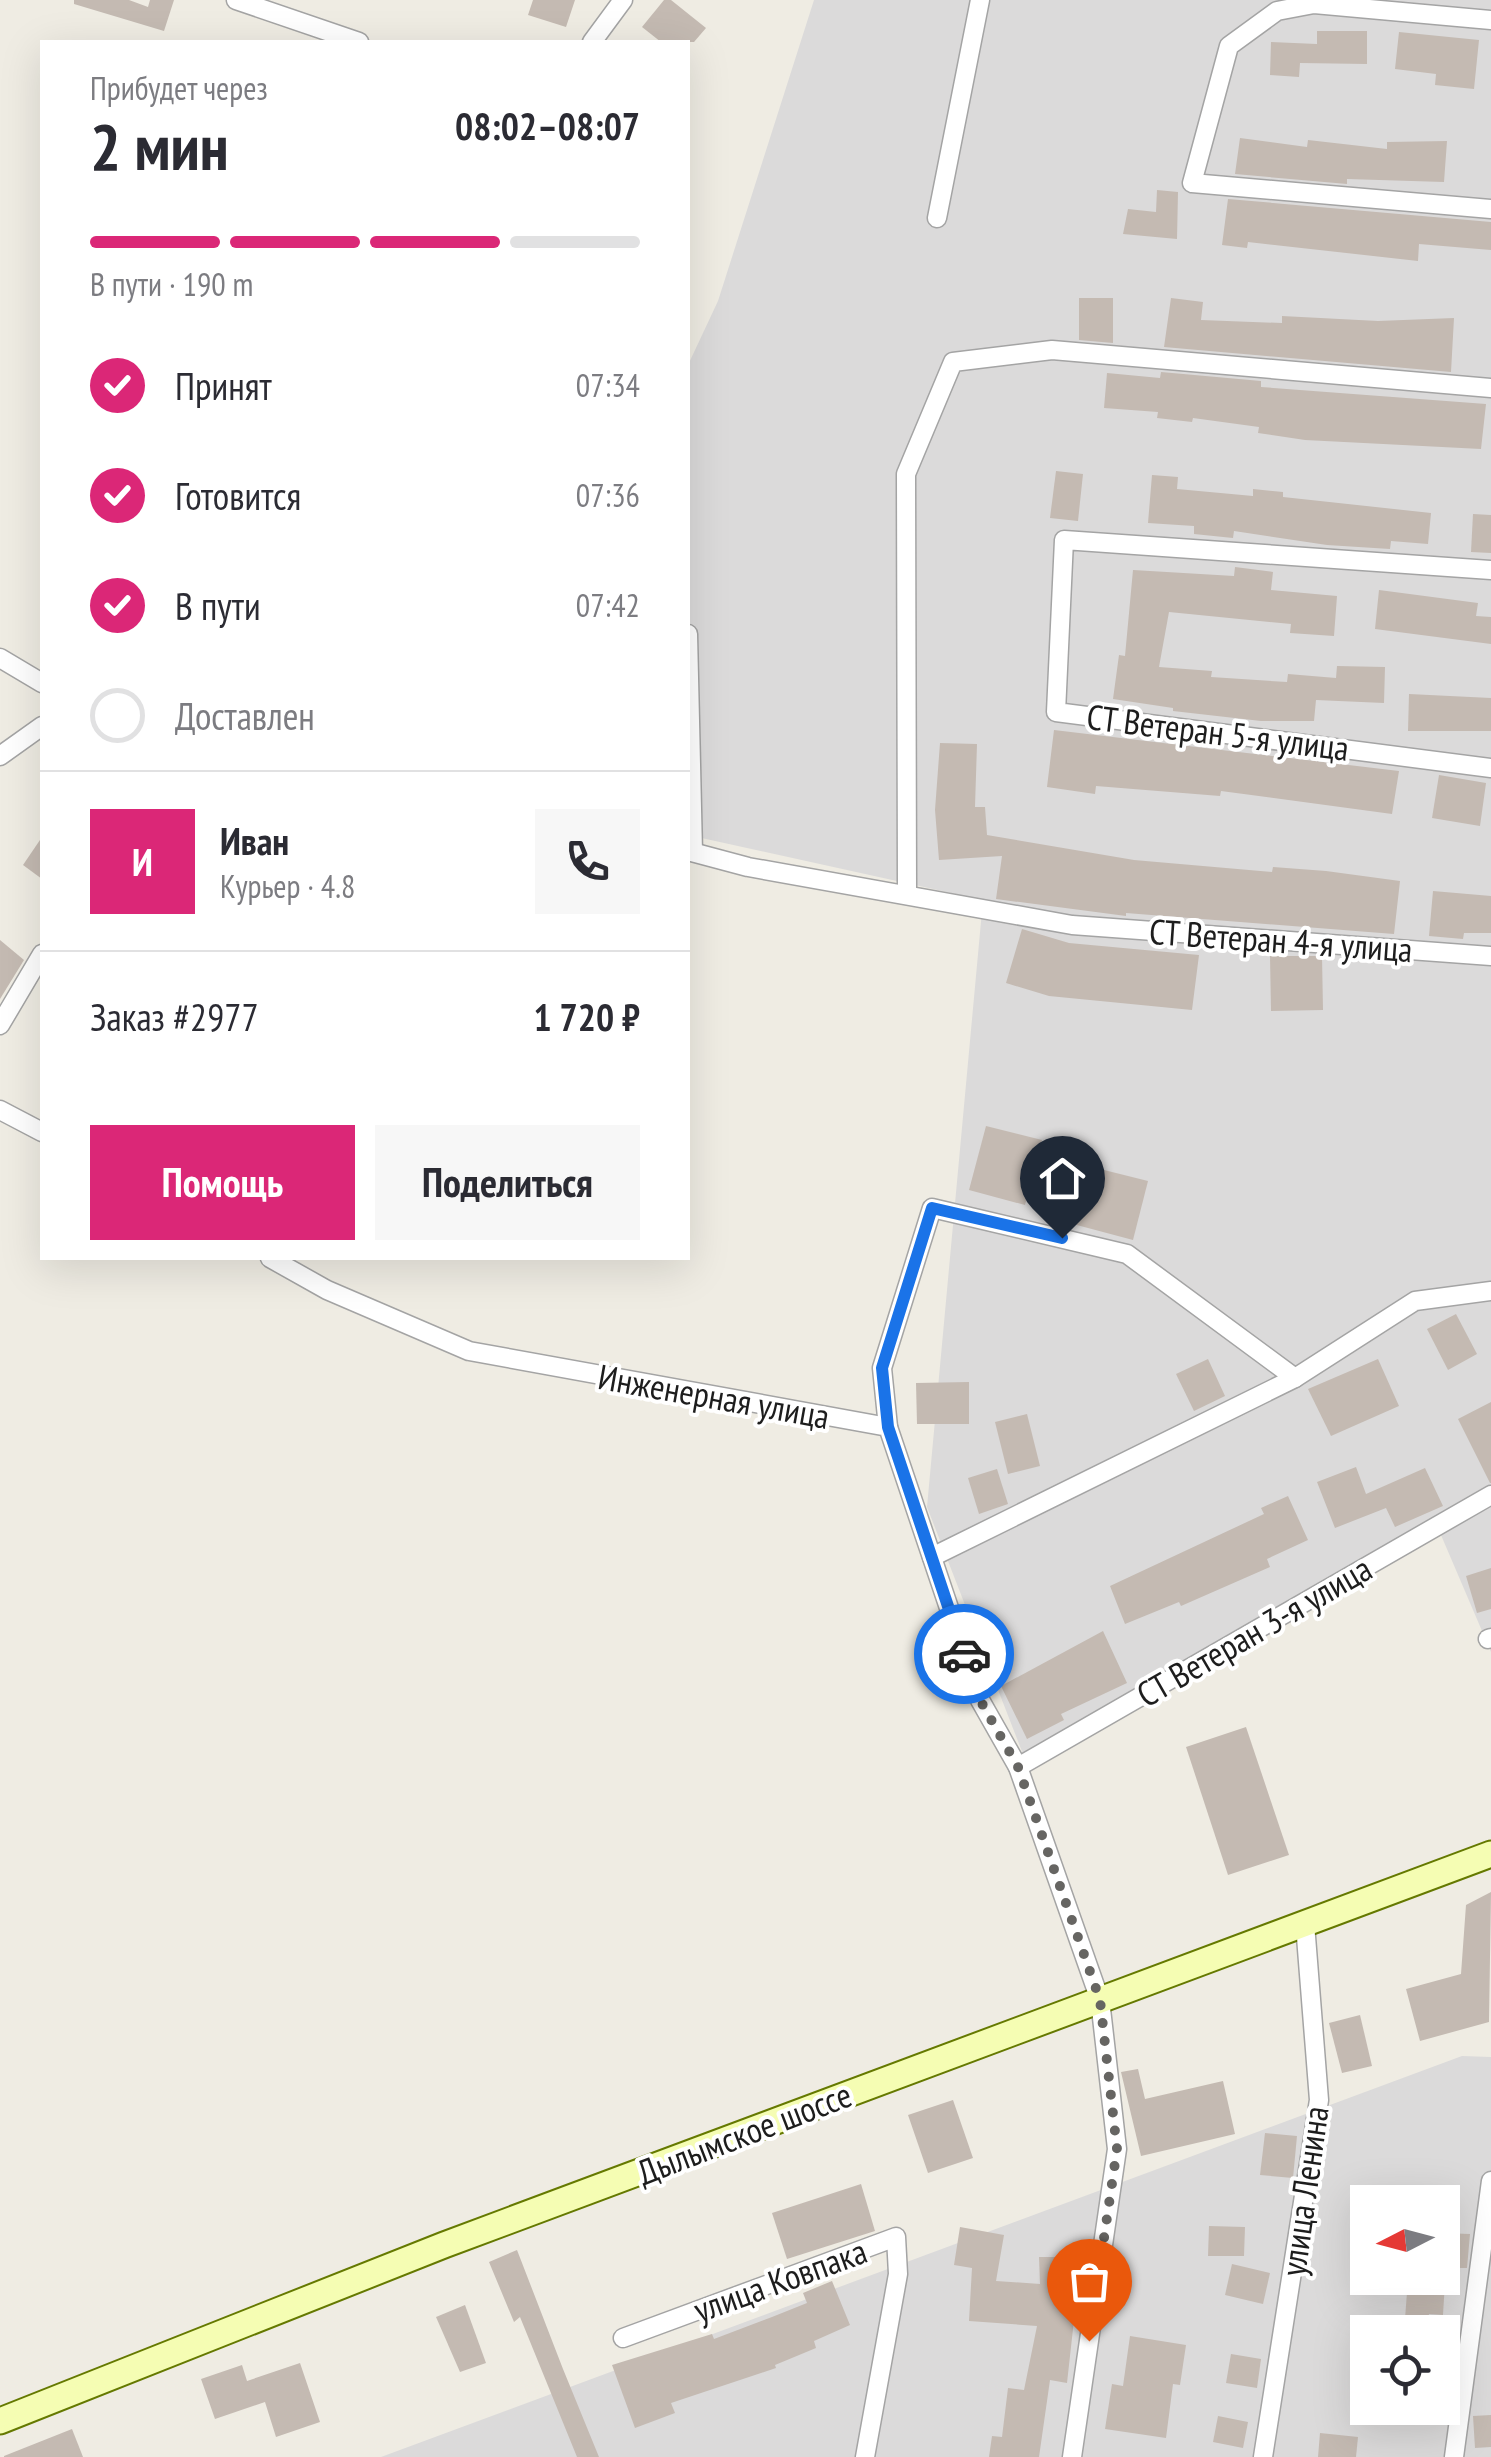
<!DOCTYPE html>
<html lang="ru">
<head>
<meta charset="utf-8">
<style>
  :root { --surface:#fff; --page:#f7f7f7; --text:#2b2b33; --muted:#7c7c81; --line:#e1e1e2; --accent:#db2777 }
  body { margin:0; font-family:"PT Sans Narrow",sans-serif; background:var(--page); color:var(--text); height:100vh; display:flex; flex-direction:column; font-size:38px; white-space:nowrap }
  * { box-sizing:border-box; margin:0 }
  p { font-size:32px; color:var(--muted) }
  .icon { flex:none; width:55px; height:55px; fill:none; stroke:currentColor; stroke-width:2; stroke-linecap:round; stroke-linejoin:round }
  .map { position:relative; flex:1; overflow:hidden }
  .sheet { position:absolute; left:40px; top:40px; width:650px; height:1220px; display:flex; flex-direction:column; background:var(--surface); border-radius:0px; box-shadow:0 10px 40px #0002 }
  .sheet>* { flex:none }
  .needle { width:65px; rotate:264deg }
  .tools { position:absolute; left:1350px; top:2185px; display:grid; gap:20px }
  .tools a { display:grid; place-items:center; width:110px; height:110px; border-radius:0px; background:var(--surface); box-shadow:0 10px 40px #0002; font-size:50px }
  .pin { position:absolute; display:grid; place-items:center; width:85px; height:85px; color:#fff; margin:-102px -42px; border-radius:50% 50% 50% 0; rotate:-45deg; box-shadow:0 0 10px #0007 }
  .pin .icon { rotate:45deg }
  .courier { position:absolute; display:grid; place-items:center; width:100px; height:100px; margin:-50px; border:8px solid #1a73e8; border-radius:50%; background:#fff; color:#222; box-shadow:0 2px 12px #0007 }
  .summary em { font-style:normal; font-weight:700 }
  .summary div { display:flex; flex-direction:column-reverse }
  .summary { display:flex; align-items:center; justify-content:space-between; height:170px; padding:0 50px }
  h1 { font-size:65px; font-weight:700; line-height:75px }
  .bar { display:grid; grid-template-columns:repeat(4,1fr); gap:15px 10px; align-content:center; height:120px; padding:0 50px }
  .bar i { height:12px; border-radius:8px; background:var(--line) }
  .bar .selected { background:var(--accent) }
  .bar p { grid-column:span 4 }
  .line { display:flex; align-items:center; gap:25px; padding:0 50px; border-top:2px solid var(--line) }
  .line div { flex:1 }
  .round { display:grid; place-items:center; flex:none; width:105px; height:105px; border-radius:0px; background:var(--page) }
  ol { padding:0 50px; list-style:none }
  li { display:flex; align-items:center; gap:30px; height:110px }
  li p { margin-inline-start:auto }
  li .icon { padding:10px; border-radius:50%; background:var(--accent); color:#fff; stroke-width:4 }
  li:last-child { color:var(--muted) }
  li i { width:55px; height:55px; border:5px solid var(--line); border-radius:50% }
  .cta { display:flex; gap:20px; margin-top:auto; padding:20px 50px }
  .cta a { flex:1; height:115px; border-radius:0px; background:var(--accent); color:#fff; font-size:40px; font-weight:700; line-height:115px; text-align:center }
  .cta a+a { background:var(--page); color:var(--text) }
  .map>svg:first-child { display:block }
  .residential { fill:#dbdada; fill-rule:evenodd }
  .building { fill:#c4bab2 }
  .lines { fill:none; stroke-linecap:round; stroke-linejoin:round }
  .street-casing { stroke:#a4a4a4; stroke-width:21 }
  .secondary-casing { stroke:#657900; stroke-width:29 }
  .street { stroke:#fff; stroke-width:18 }
  .secondary { stroke:#f5fdb3; stroke-width:25 }
  .done { stroke:#666562; stroke-width:10; stroke-dasharray:0 18 }
  .route { stroke:#1a73e8; stroke-width:12 }
  .labels { text-anchor:middle; dominant-baseline:central; stroke-width:8; stroke-linejoin:round; paint-order:stroke }
  .street-label { font-size:35px; fill:#1d1d1d; stroke:#fff }
</style>
</head>
<body>
<div class="map">
<svg width="1491" height="2457" viewBox="0 0 1491 2457">
  <rect width="100%" height="100%" fill="#efece3"/>
  <g class="residential">
    <polygon points="814,0 1491,0 1491,1652 1435,1521 1023,1754 927,1507 983,900 688,835 688,365 718,301"/>
    <path d="M1462,2056L1491,2057V2457H381ZM1368,2202H1442V2278H1368ZM1368,2332H1442V2408H1368Z"/>
  </g>
  <g class="building">
    <polygon points="74,0 129,0 148,7 150,0 174,0 164,31 74,4"/>
    <polygon points="533,0 575,0 566,27 528,15"/>
    <polygon points="664,0 671,0 706,28 694,42 661,42 642,27"/>
    <polygon points="1317,31 1367,31 1367,64 1300,63 1299,77 1270,75 1271,42 1317,44"/>
    <polygon points="1399,32 1479,40 1474,89 1435,85 1436,74 1395,69"/>
    <polygon points="1240,138 1307,147 1308,140 1387,149 1387,142 1447,141 1444,182 1347,179 1347,184 1235,174"/>
    <polygon points="1157,190 1178,192 1177,239 1123,234 1128,209 1156,212"/>
    <polygon points="1228,199 1491,222 1491,250 1419,244 1418,261 1248,242 1247,248 1222,245"/>
    <polygon points="1079,298 1113,298 1113,343 1079,340"/>
    <polygon points="1171,298 1203,302 1201,320 1282,323 1282,316 1378,321 1454,318 1451,372 1164,347"/>
    <polygon points="1161,372 1261,381 1261,387 1486,404 1481,449 1305,440 1258,433 1259,427 1193,418 1192,422 1157,418 1158,412 1104,408 1107,373 1160,378"/>
    <polygon points="1056,471 1083,474 1078,521 1050,518"/>
    <polygon points="1152,475 1178,477 1177,489 1253,496 1253,489 1283,492 1283,497 1431,513 1428,544 1391,541 1390,549 1327,545 1234,531 1233,538 1194,534 1194,526 1148,523"/>
    <polygon points="1473,514 1491,515 1491,553 1471,552"/>
    <polygon points="1235,567 1273,572 1271,590 1337,596 1334,636 1290,633 1291,624 1169,612 1159,667 1212,671 1211,677 1287,682 1288,674 1336,678 1337,666 1385,667 1384,703 1316,700 1314,721 1261,721 1173,711 1173,708 1113,699 1119,655 1125,656 1133,570 1234,576"/>
    <polygon points="1379,590 1478,603 1476,616 1491,617 1491,644 1375,629"/>
    <polygon points="1409,694 1491,698 1491,731 1408,731"/>
    <polygon points="1054,730 1399,771 1392,814 1221,791 1220,796 1096,786 1095,794 1047,787"/>
    <polygon points="940,743 977,744 975,807 985,807 987,835 1134,860 1272,872 1273,867 1326,871 1400,881 1394,934 1126,913 1126,916 996,899 1002,856 939,860 935,810"/>
    <polygon points="1439,775 1486,783 1480,826 1432,818"/>
    <polygon points="42,837 42,879 23,865"/>
    <polygon points="1433,891 1491,896 1491,933 1464,933 1463,939 1429,936"/>
    <polygon points="1022,929 1069,943 1199,955 1192,1010 1049,996 1006,983"/>
    <polygon points="0,940 24,960 0,999"/>
    <polygon points="1270,956 1322,956 1323,1010 1271,1011"/>
    <polygon points="986,1126 1042,1140 1025,1205 969,1190"/>
    <polygon points="1088,1166 1148,1181 1133,1240 1073,1224"/>
    <polygon points="1456,1314 1477,1354 1448,1370 1427,1329"/>
    <polygon points="1208,1359 1225,1396 1194,1411 1176,1374"/>
    <polygon points="1378,1359 1399,1406 1331,1436 1308,1389"/>
    <polygon points="969,1382 969,1424 917,1424 916,1383"/>
    <polygon points="1491,1402 1491,1483 1490,1483 1458,1419"/>
    <polygon points="1027,1414 1040,1466 1008,1474 995,1422"/>
    <polygon points="1356,1467 1366,1494 1425,1468 1443,1506 1395,1527 1386,1508 1335,1528 1317,1482"/>
    <polygon points="997,1469 1008,1504 979,1514 968,1478"/>
    <polygon points="1288,1496 1308,1540 1267,1559 1270,1567 1181,1606 1179,1602 1125,1624 1110,1586 1264,1514 1261,1508"/>
    <polygon points="1491,1568 1491,1609 1477,1613 1466,1576"/>
    <polygon points="1103,1631 1127,1683 1061,1714 1064,1720 1027,1739 1001,1686"/>
    <polygon points="1246,1727 1289,1855 1228,1875 1186,1747"/>
    <polygon points="1491,1892 1489,2022 1420,2041 1406,1989 1461,1974 1466,1905"/>
    <polygon points="1360,2015 1372,2066 1342,2073 1329,2023"/>
    <polygon points="1138,2069 1145,2099 1223,2081 1235,2134 1141,2156 1121,2072"/>
    <polygon points="953,2100 973,2158 928,2173 908,2115"/>
    <polygon points="1265,2133 1297,2136 1293,2178 1260,2175"/>
    <polygon points="861,2184 875,2231 787,2259 772,2213"/>
    <polygon points="1209,2226 1245,2227 1244,2256 1208,2256"/>
    <polygon points="960,2227 1004,2235 996,2281 1040,2284 1039,2257 1081,2257 1067,2383 1050,2380 1039,2457 989,2457 992,2436 1002,2437 1008,2388 1024,2390 1037,2326 969,2321 972,2268 954,2265"/>
    <polygon points="1442,2233 1470,2234 1467,2268 1442,2268"/>
    <polygon points="517,2250 563,2369 599,2457 577,2457 520,2317 514,2322 489,2262"/>
    <polygon points="1232,2264 1270,2273 1263,2304 1225,2295"/>
    <polygon points="1408,2279 1445,2282 1443,2315 1429,2314 1426,2332 1404,2332"/>
    <polygon points="832,2281 850,2325 814,2341 816,2348 775,2365 776,2368 671,2403 675,2413 635,2428 612,2365 712,2334 714,2339 772,2317 807,2303 803,2293"/>
    <polygon points="465,2305 486,2363 460,2372 436,2317"/>
    <polygon points="1130,2336 1186,2345 1180,2385 1173,2384 1166,2438 1105,2429 1112,2384 1123,2386"/>
    <polygon points="1231,2354 1261,2359 1257,2388 1226,2383"/>
    <polygon points="300,2363 320,2422 276,2437 265,2402 215,2419 201,2379 242,2365 247,2381"/>
    <polygon points="1491,2415 1491,2447 1475,2448 1473,2416"/>
    <polygon points="1218,2416 1248,2422 1243,2448 1213,2442"/>
    <polygon points="72,2429 83,2457 4,2457 4,2456"/>
    <polygon points="1320,2433 1358,2437 1356,2457 1318,2457"/>
  </g>
  <g class="lines">
    <defs>
      <g id="street">
        <polyline points="236,0 359,42"/>
        <polyline points="1491,20 1314,4 1277,11 1229,46 1192,183 1491,209"/>
        <polyline points="592,42 623,0"/>
        <polyline points="937,218 980,0"/>
        <polyline points="1491,570 1064,540 1056,712 1491,768"/>
        <polyline points="688,634 693,852"/>
        <polyline points="0,658 42,683"/>
        <polyline points="0,756 42,726"/>
        <polyline points="688,851 748,867 1072,925 1491,956"/>
        <polyline points="907,892 906,474 953,362 1052,350 1491,388"/>
        <polyline points="0,1025 42,954"/>
        <polyline points="0,1110 42,1132"/>
        <polyline points="270,1258 327,1290 469,1351 888,1427 980,1700 1018,1767 1100,2000 1117,2149 1072,2457"/>
        <polyline points="888,1427 882,1368 932,1208 1127,1254 1295,1378"/>
        <polyline points="932,1557 1295,1378 1415,1301 1491,1291"/>
        <polyline points="1488,1639 1491,1638"/>
        <polyline points="1018,1767 1491,1495"/>
        <polyline points="623,2338 896,2237 898,2274 865,2457"/>
        <polyline points="1263,2457 1319,2100 1305,1924"/>
        <polyline points="1454,2457 1491,2181"/>
      </g>
      <polyline id="secondary" points="0,2421 444,2245 1491,1854"/>
    </defs>
    <use href="#street" class="street-casing"/>
    <use href="#secondary" class="secondary-casing"/>
    <use href="#street" class="street"/>
    <use href="#secondary" class="secondary"/>
  </g>
  <g class="lines">
    <polyline class="done" points="964,1654 980,1700 1018,1767 1100,2000 1117,2149 1089,2341"/>
    <polyline class="route" points="964,1654 888,1427 882,1368 932,1208 1062,1238"/>
  </g>
  <g class="labels">
    <g class="street-label">
      <text transform="translate(1218 732) rotate(7)">СТ Ветеран 5-я улица</text>
      <text transform="translate(1281 940) rotate(4)">СТ Ветеран 4-я улица</text>
      <text transform="translate(714 1396) rotate(10)">Инженерная улица</text>
      <text transform="translate(1254 1631) rotate(-30)">СТ Ветеран 3-я улица</text>
      <text transform="translate(744 2133) rotate(-21)">Дылымское шоссе</text>
      <text transform="translate(1304 2191) rotate(-82)">улица Ленина</text>
      <text transform="translate(780 2280) rotate(-20)">улица Ковпака</text>
    </g>
  </g>
</svg>
<div class="tools">
<a><svg class="needle" viewBox="-14 -14 28 28"><path d="M0-13l5 13h-10z" fill="#e53935"/><path d="M0 13l5-13h-10z" fill="#7c7c81"/></svg></a>
<a><svg class="icon" aria-label="locate" viewBox="0 0 24 24"><circle cx="12" cy="12" r="6"/><path d="M12 2v4M12 18v4M2 12h4M18 12h4"/></svg></a>
</div>
<div class="pin" style="left:1089px;top:2341px;background:#ea580c"><svg class="icon" aria-label="bag" viewBox="0 0 24 24"><path d="M5 8h14l-1 12H6zM9 8a3 3 0 0 1 6 0"/></svg></div>
<div class="pin" style="left:1062px;top:1238px;background:#1f2937"><svg class="icon" aria-label="home" viewBox="0 0 24 24"><path d="M3 11l9-7 9 7M6 9v11h12V9"/></svg></div>
<div class="courier" style="left:964px;top:1654px"><svg class="icon" aria-label="car" viewBox="0 0 24 24"><path d="M5 17H2v-5l4-1 3-4h7l3 4 3 1v5h-3M9 17h6M6 11h13"/><circle cx="7" cy="17" r="2"/><circle cx="17" cy="17" r="2"/></svg></div>
<section class="sheet">
<div class="summary"><div><h1>2 мин</h1><p>Прибудет через</p></div><em>08:02–08:07</em></div>
<div class="bar"><i class="selected"></i><i class="selected"></i><i class="selected"></i><i></i><p>В пути · 190 m</p></div>
<ol>
<li><svg class="icon" aria-label="check" viewBox="0 0 24 24"><path d="M5 12l5 5 9-10"/></svg>Принят<p>07:34</p></li>
<li><svg class="icon" aria-label="check" viewBox="0 0 24 24"><path d="M5 12l5 5 9-10"/></svg>Готовится<p>07:36</p></li>
<li><svg class="icon" aria-label="check" viewBox="0 0 24 24"><path d="M5 12l5 5 9-10"/></svg>В пути<p>07:42</p></li>
<li><i></i>Доставлен</li>
</ol>
<div class="line" style="height:180px"><b class="round" style="background:var(--accent);color:#fff">И</b><div><b>Иван</b><p>Курьер · 4.8</p></div><a class="round"><svg class="icon" aria-label="phone" viewBox="0 0 24 24"><path d="M5 4h4l2 5-3 2q2 4 5 5l2-3 5 2v4C11 20 4 13 5 4z"/></svg></a></div>
<div class="line" style="height:130px"><div>Заказ #2977</div><b>1 720 ₽</b></div>
<div class="cta"><a>Помощь</a><a>Поделиться</a></div>
</section>
</div>
</body>
</html>
